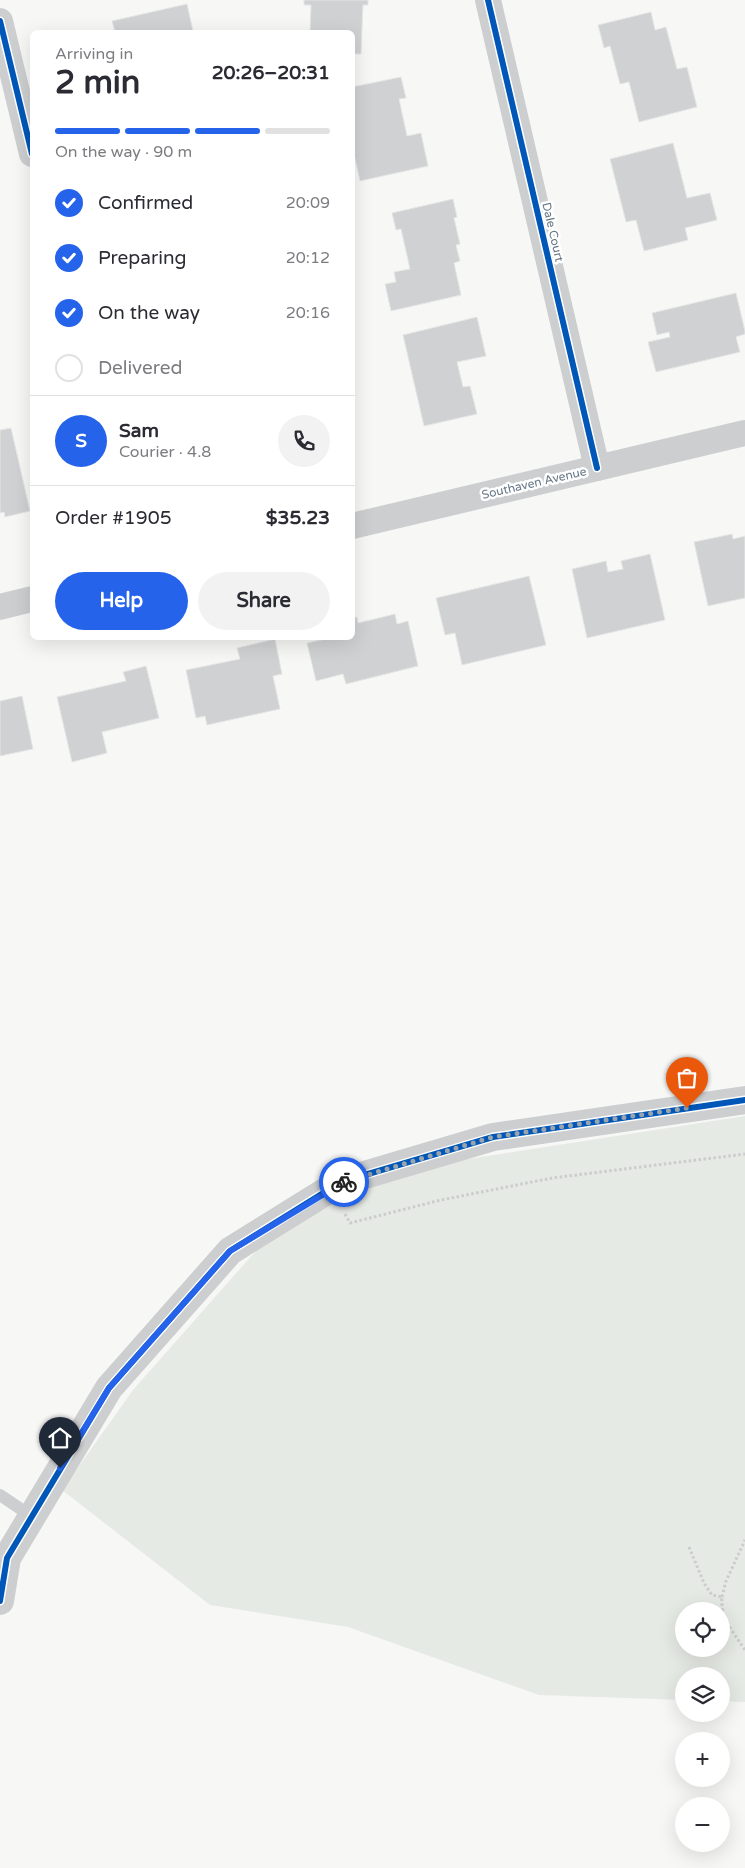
<!DOCTYPE html>
<html lang="en">
<head>
<meta charset="utf-8">
<style>
  :root { --surface:#fff; --page:#f2f2f3; --text:#2b2b33; --muted:#7c7c81; --line:#e1e1e2; --accent:#2563eb }
  body { margin:0; font-family:"Varela Round",sans-serif; background:var(--page); color:var(--text); height:100vh; display:flex; flex-direction:column; font-size:19px; white-space:nowrap }
  * { box-sizing:border-box; margin:0 }
  p { font-size:16px; color:var(--muted) }
  .icon { flex:none; width:28px; height:28px; fill:none; stroke:currentColor; stroke-width:2; stroke-linecap:round; stroke-linejoin:round }
  .map { position:relative; flex:1; overflow:hidden }
  .side { position:absolute; left:30px; top:30px; width:325px; height:610px; display:flex; flex-direction:column; background:var(--surface); border-radius:8px; box-shadow:0 5px 20px #0002 }
  .side>* { flex:none }
  .tools { position:absolute; left:675px; top:1602px; display:grid; gap:10px }
  .tools a { display:grid; place-items:center; width:55px; height:55px; border-radius:50%; background:var(--surface); box-shadow:0 5px 20px #0002; font-size:25px }
  .pin { position:absolute; display:grid; place-items:center; width:42px; height:42px; color:#fff; margin:-51px -21px; border-radius:50% 50% 50% 0; rotate:-45deg; box-shadow:0 0 5px #0007 }
  .pin .icon { rotate:45deg }
  .courier { position:absolute; display:grid; place-items:center; width:50px; height:50px; margin:-25px; border:4px solid #2563eb; border-radius:50%; background:#fff; color:#222; box-shadow:0 1px 6px #0007 }
  .headline em { font-style:normal; font-weight:800 }
  .headline div { display:flex; flex-direction:column-reverse }
  .headline { display:flex; align-items:center; justify-content:space-between; height:85px; padding:0 25px }
  h1 { font-size:32px; font-weight:800; line-height:38px }
  .bar { display:grid; grid-template-columns:repeat(4,1fr); gap:8px 5px; align-content:center; height:60px; padding:0 25px }
  .bar i { height:6px; border-radius:4px; background:var(--line) }
  .bar .current { background:var(--accent) }
  .bar p { grid-column:span 4 }
  .line { display:flex; align-items:center; gap:12px; padding:0 25px; border-top:1px solid var(--line) }
  .line div { flex:1 }
  .round { display:grid; place-items:center; flex:none; width:52px; height:52px; border-radius:26px; background:var(--page) }
  ol { padding:0 25px; list-style:none }
  li { display:flex; align-items:center; gap:15px; height:55px }
  li p { margin-inline-start:auto }
  li .icon { padding:5px; border-radius:50%; background:var(--accent); color:#fff; stroke-width:4 }
  li:last-child { color:var(--muted) }
  li i { width:28px; height:28px; border:2px solid var(--line); border-radius:50% }
  .primary-button { display:flex; gap:10px; margin-top:auto; padding:10px 25px }
  .primary-button a { flex:1; height:58px; border-radius:30px; background:var(--accent); color:#fff; font-size:20px; font-weight:800; line-height:58px; text-align:center }
  .primary-button a+a { background:var(--page); color:var(--text) }
  .map>svg:first-child { display:block }
  .green { fill:#e6eae4; fill-rule:evenodd }
  .building { fill:#d0d1d2; stroke:#e6e6e6 }
  .lines { fill:none; stroke-linecap:round; stroke-linejoin:round }
  .path { stroke:#cbcccc; stroke-width:3; stroke-dasharray:2.5 2.5; stroke-linecap:butt }
  .service { stroke:#cccecf; stroke-width:12 }
  .minor { stroke:#cccecf; stroke-width:26 }
  .tertiary { stroke:#cccecf; stroke-width:28 }
  .cycleway-casing { stroke:#fff; stroke-width:9 }
  .cycleway { stroke:#0057b8; stroke-width:6 }
  .done { stroke:#99a4ad; stroke-width:5; stroke-dasharray:0 9 }
  .route { stroke:#2563eb; stroke-width:6 }
  .labels { text-anchor:middle; dominant-baseline:central; stroke-width:5; stroke-linejoin:round; paint-order:stroke }
  .street-label { font-size:12px; fill:#667786; stroke:#fff }
</style>
</head>
<body>
<div class="map">
<svg width="745" height="1868" viewBox="0 0 745 1868">
  <rect width="100%" height="100%" fill="#f7f7f6"/>
  <path class="green" d="M745,1116V1702L721,1701V1676H684V1700L539,1695L348,1627L210,1605L62,1490L133,1390L261,1245L306,1217L372,1186L448,1162ZM684,1611H721V1649H684Z"/>
  <g class="building">
    <polygon points="304,0 368,0 368,5 363,5 361,54 352,54 352,32 310,32 311,5 304,5"/>
    <polygon points="187,4 193,31 184,32 115,32 112,21"/>
    <polygon points="651,12 655,30 666,27 677,69 687,67 697,107 639,122 629,82 620,84 610,46 604,48 598,25"/>
    <polygon points="401,77 406,98 399,99 407,136 421,133 428,166 360,181 352,145 352,87"/>
    <polygon points="673,143 687,198 710,193 717,220 685,228 688,240 644,251 636,220 626,222 610,159"/>
    <polygon points="453,199 457,217 454,218 460,244 456,245 460,261 454,263 461,295 391,311 385,284 396,282 394,272 410,269 401,229 396,230 392,213"/>
    <polygon points="736,293 745,331 745,334 736,337 740,352 656,372 648,342 670,337 669,332 657,335 652,313"/>
    <polygon points="477,317 486,356 457,362 463,387 470,386 477,414 424,426 403,335"/>
    <polygon points="11,428 30,511 5,517 4,512 0,513 0,430"/>
    <polygon points="732,534 733,539 745,536 745,598 708,606 694,542"/>
    <polygon points="650,554 665,620 587,638 572,569 606,561 608,572 623,569 621,561"/>
    <polygon points="529,576 546,645 462,665 455,633 445,635 436,598"/>
    <polygon points="395,614 397,624 408,621 418,666 346,684 343,674 316,681 307,643 330,638 352,638 352,618 357,617 358,623"/>
    <polygon points="275,639 282,674 273,676 280,709 207,725 205,716 196,718 186,670 240,659 237,648"/>
    <polygon points="146,666 159,718 102,732 107,753 72,762 57,697 126,681 123,672"/>
    <polygon points="22,696 33,749 0,756 0,701"/>
  </g>
  <g class="lines">
    <g class="path">
      <polyline points="345,1214 350,1223 441,1200 552,1178 745,1154"/>
      <path d="M689,1547L704,1583L712,1595L722,1597C720,1618 734,1633 745,1650"/>
      <polyline points="722,1597 726,1581 745,1540"/>
    </g>
    <polyline class="service" points="0,1495 31,1516"/>
    <g class="minor">
      <polyline points="488,0 597,468"/>
      <polyline points="0,21 32,154"/>
      <polyline points="352,526 745,433"/>
      <polyline points="0,607 32,599"/>
    </g>
    <polyline class="tertiary" points="0,1601 7,1558 109,1388 230,1251 341,1182 493,1137 745,1100"/>
    <defs>
      <g id="cycleway">
        <polyline points="488,0 597,468"/>
        <polyline points="0,21 32,154"/>
        <polyline points="0,1601 7,1558 109,1388 230,1251 341,1182 493,1137 745,1100"/>
      </g>
    </defs>
    <use href="#cycleway" class="cycleway-casing"/>
    <use href="#cycleway" class="cycleway"/>
  </g>
  <g class="lines">
    <polyline class="done" points="344,1182 493,1137 687,1108"/>
    <polyline class="route" points="60,1468 109,1388 230,1251 344,1182"/>
  </g>
  <g class="labels">
    <g class="street-label">
      <text transform="translate(553 232) rotate(77)">Dale Court</text>
      <text transform="translate(534 483) rotate(-13)">Southaven Avenue</text>
    </g>
  </g>
</svg>
<div class="tools">
<a><svg class="icon" aria-label="locate" viewBox="0 0 24 24"><circle cx="12" cy="12" r="6"/><path d="M12 2v4M12 18v4M2 12h4M18 12h4"/></svg></a>
<a><svg class="icon" aria-label="layers" viewBox="0 0 24 24"><path d="M12 4l9 5-9 5-9-5zM3 14l9 5 9-5"/></svg></a>
<a>+</a>
<a>−</a>
</div>
<div class="pin" style="left:687px;top:1108px;background:#ea580c"><svg class="icon" aria-label="bag" viewBox="0 0 24 24"><path d="M5 8h14l-1 12H6zM9 8a3 3 0 0 1 6 0"/></svg></div>
<div class="pin" style="left:60px;top:1468px;background:#1f2937"><svg class="icon" aria-label="home" viewBox="0 0 24 24"><path d="M3 11l9-7 9 7M6 9v11h12V9"/></svg></div>
<div class="courier" style="left:344px;top:1182px"><svg class="icon" aria-label="bike" viewBox="0 0 24 24"><circle cx="6" cy="16" r="4"/><circle cx="18" cy="16" r="4"/><path d="M6 16l4-8h5l3 8M10 8l3 8H6M13 5h3"/></svg></div>
<section class="side">
<div class="headline"><div><h1>2 min</h1><p>Arriving in</p></div><em>20:26–20:31</em></div>
<div class="bar"><i class="current"></i><i class="current"></i><i class="current"></i><i></i><p>On the way · 90 m</p></div>
<ol>
<li><svg class="icon" aria-label="check" viewBox="0 0 24 24"><path d="M5 12l5 5 9-10"/></svg>Confirmed<p>20:09</p></li>
<li><svg class="icon" aria-label="check" viewBox="0 0 24 24"><path d="M5 12l5 5 9-10"/></svg>Preparing<p>20:12</p></li>
<li><svg class="icon" aria-label="check" viewBox="0 0 24 24"><path d="M5 12l5 5 9-10"/></svg>On the way<p>20:16</p></li>
<li><i></i>Delivered</li>
</ol>
<div class="line" style="height:90px"><b class="round" style="background:var(--accent);color:#fff">S</b><div><b>Sam</b><p>Courier · 4.8</p></div><a class="round"><svg class="icon" aria-label="phone" viewBox="0 0 24 24"><path d="M5 4h4l2 5-3 2q2 4 5 5l2-3 5 2v4C11 20 4 13 5 4z"/></svg></a></div>
<div class="line" style="height:65px"><div>Order #1905</div><b>$35.23</b></div>
<div class="primary-button"><a>Help</a><a>Share</a></div>
</section>
</div>
</body>
</html>
